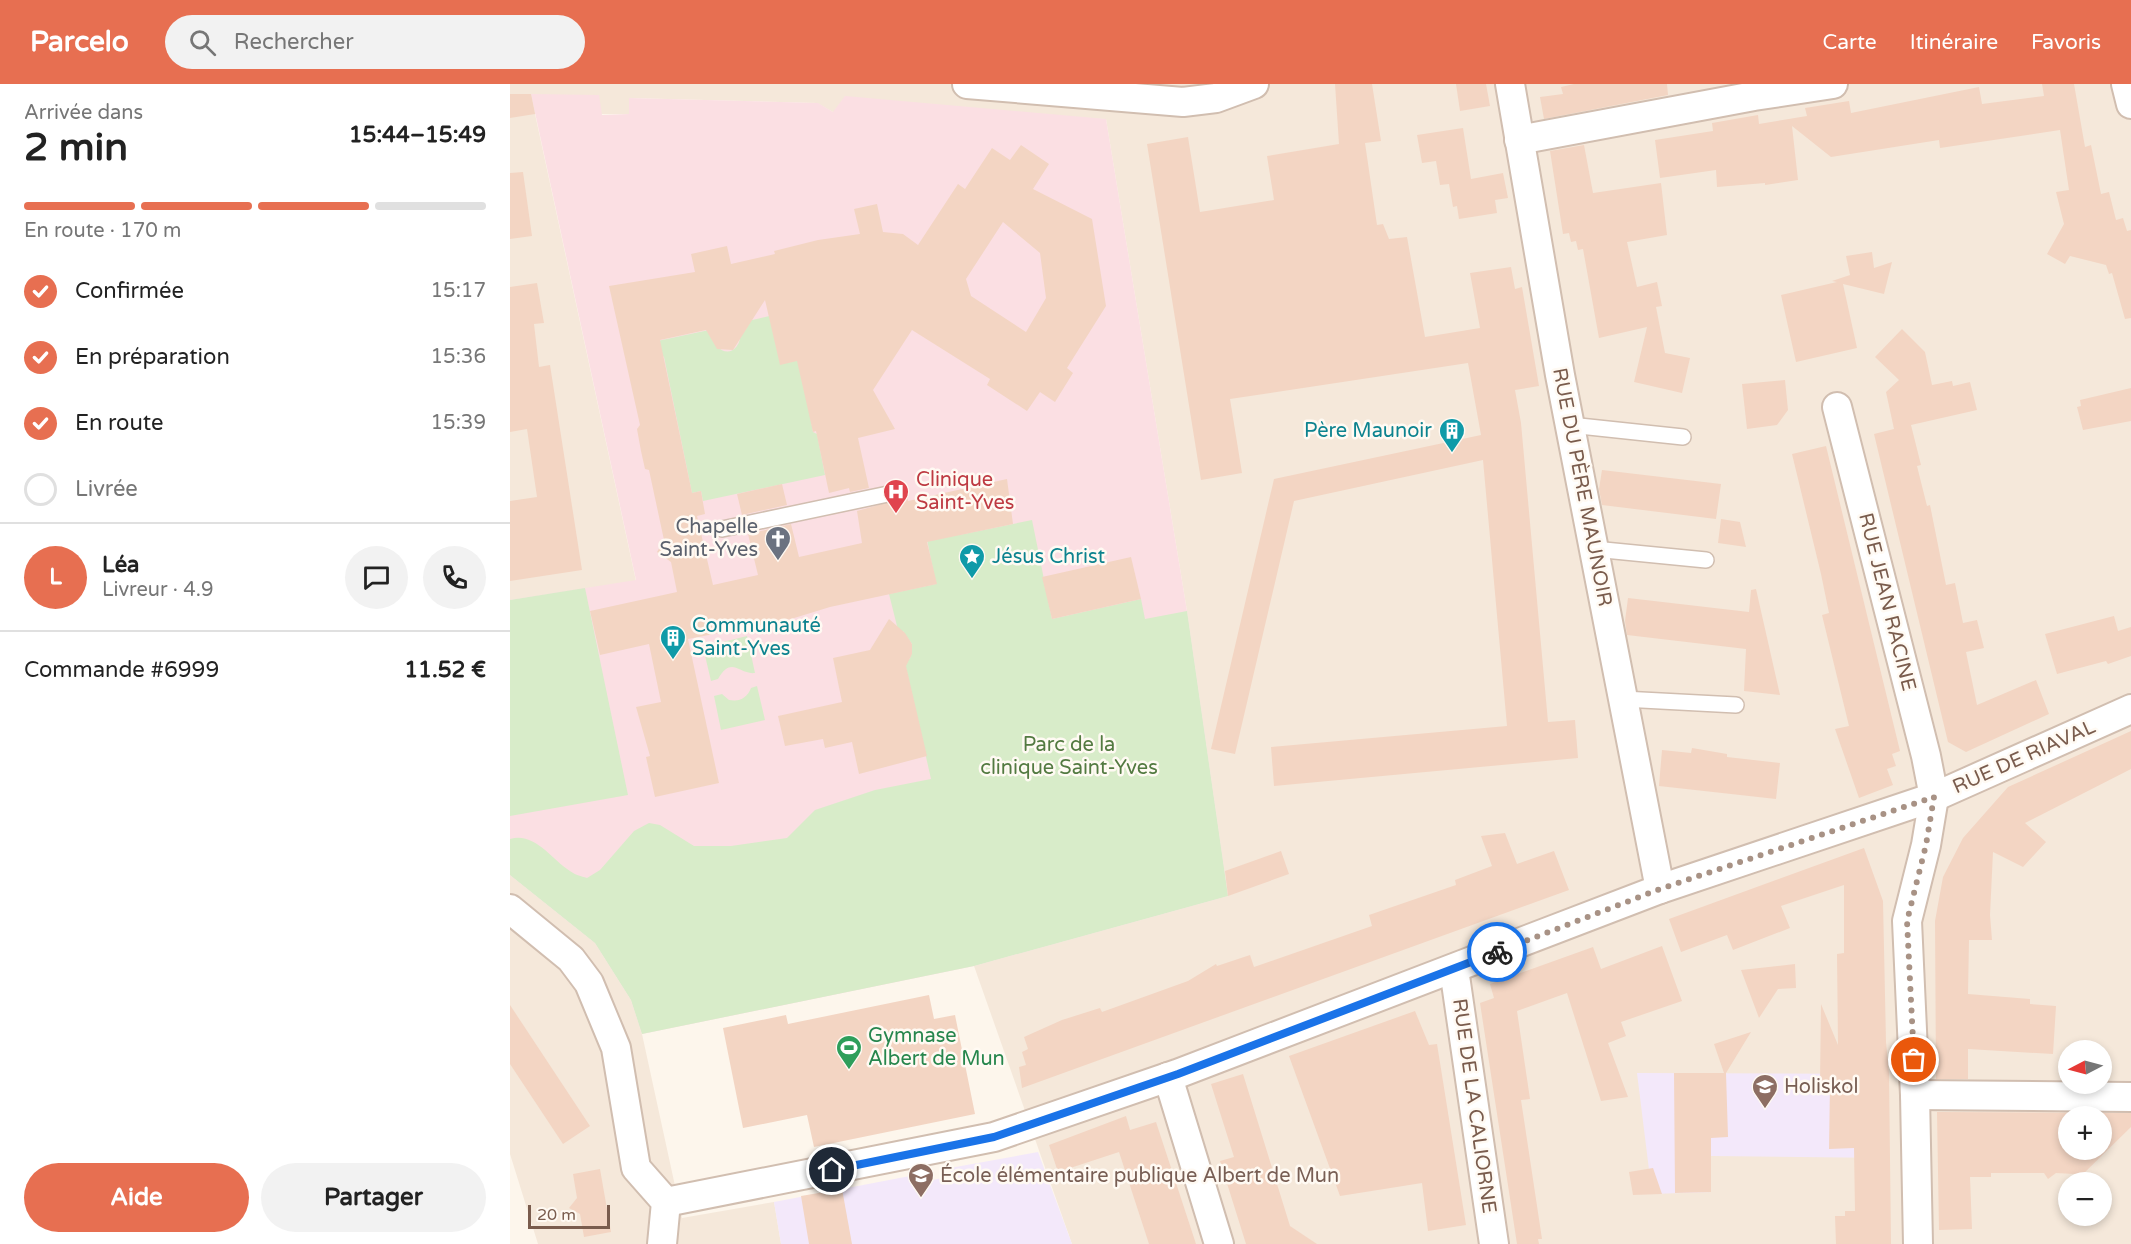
<!DOCTYPE html>
<html lang="fr">
<head>
<meta charset="utf-8">
<style>
  :root { --surface:#fff; --page:#f2f2f2; --text:#222; --muted:#767676; --line:#e0e0e0; --accent:#e76f51 }
  body { margin:0; font-family:"Varela Round",sans-serif; background:var(--page); color:var(--text); height:100vh; display:flex; flex-direction:column; font-size:22px; white-space:nowrap }
  * { box-sizing:border-box; margin:0 }
  p { font-size:20px; color:var(--muted) }
  .icon { flex:none; width:33px; height:33px; fill:none; stroke:currentColor; stroke-width:2; stroke-linecap:round; stroke-linejoin:round }
  .map { position:relative; flex:1; overflow:hidden }
  .sheet { display:flex; flex-direction:column; background:var(--surface); width:510px }
  .sheet>* { flex:none }
  .needle { width:39px; rotate:264deg }
  .fabs { position:absolute; left:1548px; top:956px; display:grid; gap:12px }
  .fabs a { display:grid; place-items:center; width:54px; height:54px; border-radius:50%; background:var(--surface); box-shadow:0 3px 9px #0003; font-size:30px }
  .scale { position:absolute; left:18px; bottom:15px; width:82px; box-sizing:border-box; padding-left:6px; border:3px solid #7a5c4d; border-top:0; font-size:16px; line-height:21px; white-space:nowrap; color:#7a5c4d; -webkit-text-stroke:4px #fffaf3; paint-order:stroke }
  .pin { position:absolute; display:grid; place-items:center; width:51px; height:51px; color:#fff; margin:-26px; border:3px solid #fff; border-radius:50%; box-shadow:0 2px 6px #0007 }
  .courier { position:absolute; display:grid; place-items:center; width:60px; height:60px; margin:-30px; border:4px solid #1a73e8; border-radius:50%; background:#fff; color:#222; box-shadow:0 2px 8px #0007 }
  .headline em { font-style:normal; font-weight:700 }
  .headline div { display:flex; flex-direction:column-reverse }
  .headline { display:flex; align-items:center; justify-content:space-between; height:102px; padding:0 24px }
  h1 { font-size:39px; font-weight:700; line-height:45px }
  .bar { display:grid; grid-template-columns:repeat(4,1fr); gap:9px 6px; align-content:center; height:72px; padding:0 24px }
  .bar i { height:8px; border-radius:4px; background:var(--line) }
  .bar .on { background:var(--accent) }
  .bar p { grid-column:span 4 }
  .line { display:flex; align-items:center; gap:15px; padding:0 24px; border-top:2px solid var(--line) }
  .line div { flex:1 }
  .round { display:grid; place-items:center; flex:none; width:63px; height:63px; border-radius:32px; background:var(--page) }
  ol { padding:0 24px; list-style:none }
  li { display:flex; align-items:center; gap:18px; height:66px }
  li p { margin-inline-start:auto }
  li .icon { padding:6px; border-radius:50%; background:var(--accent); color:#fff; stroke-width:4 }
  li:last-child { color:var(--muted) }
  li i { width:33px; height:33px; border:3px solid var(--line); border-radius:50% }
  .button { display:flex; gap:12px; margin-top:auto; padding:12px 24px }
  .button a { flex:1; height:69px; border-radius:36px; background:var(--accent); color:#fff; font-size:24px; font-weight:700; line-height:69px; text-align:center }
  .button a+a { background:var(--page); color:var(--text) }
  header { display:flex; align-items:center; gap:36px; box-sizing:border-box; height:84px; padding:0 30px; background:var(--accent); color:#fff }
  header strong { font-size:28px }
  nav { display:flex; gap:33px; margin-inline-start:auto; font-size:21px }
  .search { width:420px; height:54px; background:var(--page); display:flex; align-items:center; gap:15px; box-sizing:border-box; padding:0 21px; border-radius:33px; color:var(--muted); font-size:22px }
  main { display:flex; flex:1; min-height:0 }
  .map>svg:first-child { display:block }
  .residential { fill:#f5e8da; fill-rule:evenodd }
  .education { fill:#f3e8fa }
  .medical { fill:#fbdfe3 }
  .green { fill:#d8ecc9 }
  .building { fill:#f3d5c3; fill-rule:evenodd }
  .lines { fill:none; stroke-linecap:round; stroke-linejoin:round }
  .lane-casing { stroke:#d1beb0; stroke-width:18 }
  .street-casing { stroke:#d1beb0; stroke-width:32 }
  .lane { stroke:#fff; stroke-width:15 }
  .street { stroke:#fff; stroke-width:28 }
  .done { stroke:#a89285; stroke-width:6; stroke-dasharray:0 10.8 }
  .route { stroke:#1a73e8; stroke-width:8 }
  .labels { text-anchor:middle; dominant-baseline:central; stroke-width:5; stroke-linejoin:round; paint-order:stroke }
  .culture-label { font-size:20px; fill:#0d838f; stroke:#fffaf3; text-anchor:start }
  .health-label { font-size:20px; fill:#be3a42; stroke:#fffaf3; text-anchor:start }
  .street-label { font-size:20px; fill:#7a5c4d; stroke:#fffaf3 }
  .worship-label { font-size:20px; fill:#5b616d; stroke:#fffaf3; text-anchor:end }
  .park-label { font-size:20px; fill:#537a41; stroke:#fffaf3 }
  .leisure-label { font-size:20px; fill:#27864d; stroke:#fffaf3; text-anchor:start }
  .education-label { font-size:20px; fill:#785e54; stroke:#fffaf3; text-anchor:start }
</style>
</head>
<body>
<header>
<strong>Parcelo</strong>
<div class="search"><svg class="icon" aria-label="search" viewBox="0 0 24 24"><circle cx="10" cy="10" r="6"/><path d="M15 15l6 6"/></svg>Rechercher</div>
<nav><a>Carte</a><a>Itinéraire</a><a>Favoris</a></nav>
</header>
<main>
<section class="sheet">
<div class="headline"><div><h1>2 min</h1><p>Arrivée dans</p></div><em>15:44–15:49</em></div>
<div class="bar"><i class="on"></i><i class="on"></i><i class="on"></i><i></i><p>En route · 170 m</p></div>
<ol>
<li><svg class="icon" aria-label="check" viewBox="0 0 24 24"><path d="M5 12l5 5 9-10"/></svg>Confirmée<p>15:17</p></li>
<li><svg class="icon" aria-label="check" viewBox="0 0 24 24"><path d="M5 12l5 5 9-10"/></svg>En préparation<p>15:36</p></li>
<li><svg class="icon" aria-label="check" viewBox="0 0 24 24"><path d="M5 12l5 5 9-10"/></svg>En route<p>15:39</p></li>
<li><i></i>Livrée</li>
</ol>
<div class="line" style="height:108px"><b class="round" style="background:var(--accent);color:#fff">L</b><div><b>Léa</b><p>Livreur · 4.9</p></div><a class="round"><svg class="icon" aria-label="chat" viewBox="0 0 24 24"><path d="M4 5h16v11H9l-5 4z"/></svg></a><a class="round"><svg class="icon" aria-label="phone" viewBox="0 0 24 24"><path d="M5 4h4l2 5-3 2q2 4 5 5l2-3 5 2v4C11 20 4 13 5 4z"/></svg></a></div>
<div class="line" style="height:78px"><div>Commande #6999</div><b>11.52 €</b></div>
<div class="button"><a>Aide</a><a>Partager</a></div>
</section>
<div class="map">
<svg width="1621" height="1160" viewBox="0 0 1621 1160">
  <rect width="100%" height="100%" fill="#fdf6ec"/>
  <g class="residential">
    <path d="M0,0H1621V1160H562L464,882L718,812L677,527L596,35L323,28L307,19L120,14V30H25L126,497L0,516ZM1558,966H1592V999H1558ZM1558,1032H1592V1065H1558ZM1558,1098H1592V1131H1558Z"/>
    <polygon points="0,791 85,859 121,916 132,950 172,1134 264,1118 271,1160 28,1160 0,1070"/>
  </g>
  <g class="education">
    <polygon points="1127,989 1379,990 1379,1074 1201,1072 1201,1108 1142,1110"/>
    <polygon points="528,1068 562,1160 271,1160 264,1118 421,1088 423,1096 441,1092 440,1084"/>
  </g>
  <polygon class="medical" points="21,10 89,11 92,31 119,30 119,14 308,19 323,28 335,12 596,35 677,527 718,812 464,882 132,950 121,916 85,859 0,791 0,516 126,496"/>
  <g class="green">
    <path d="M281,227L303,348L307,350L315,391L193,417L191,407L182,409L154,273L138,259L199,246C207,279 236,272 230,239Z"/>
    <path d="M522,436L542,535L631,515L635,535L677,527L718,812L464,882L132,950L121,916L85,859L0,791V755C25,748 41,775 60,787C65,791 71,792 77,794L90,786L124,747L139,739L150,741L184,762H221L277,754L305,726L365,706L421,695L394,575H400L402,560L393,547L389,550L379,510L426,500L414,441L449,451Z"/>
    <polygon points="75,504 118,711 0,732 0,516"/>
    <path d="M237,552L245,589C229,591 222,571 208,595L201,597L193,563Z"/>
    <path d="M247,602L255,636L211,646L204,612L212,610L219,616C230,618 237,614 241,604Z"/>
  </g>
  <g class="building">
    <polygon points="825,0 862,0 871,57 855,59 867,141 873,140 879,155 897,153 915,253 970,244 960,189 1001,183 1005,205 1012,203 1029,302 1005,306 1011,339 1038,638 1065,636 1068,674 764,702 761,663 997,642 973,376 784,417 725,670 701,665 764,395 971,351 958,279 720,315 732,389 691,396 637,60 678,53 690,128 764,116 757,72 829,60"/>
    <polygon points="946,0 976,0 980,22 950,27"/>
    <polygon points="1064,0 1157,0 1158,11 1034,35 1030,13 1053,10 1051,3"/>
    <polygon points="1532,0 1564,0 1575,63 1581,61 1591,110 1599,108 1606,136 1613,134 1617,147 1621,146 1621,234 1615,235 1602,189 1599,190 1596,181 1560,172 1555,180 1537,170 1554,140 1546,108 1559,106 1550,46 1430,64 1429,56 1321,73 1282,42 1288,96 1255,101 1255,99 1207,103 1206,86 1150,94 1145,56 1203,47 1202,39 1248,31 1249,40 1297,32 1295,24 1339,17 1341,29 1469,3 1472,20 1534,12"/>
    <polygon points="0,10 21,10 25,30 0,34"/>
    <polygon points="953,44 961,95 993,89 998,114 985,116 987,129 949,135 947,122 943,123 939,100 930,101 926,77 912,79 907,51"/>
    <path d="M511,61L539,80L523,105L582,135L596,222L557,284L563,289L545,318L530,308L517,327L477,301L480,295L402,246L363,306L385,345L348,354L359,404L340,408L339,404L319,409L306,347L303,348L287,277L270,281L255,216L223,266L207,265L196,246L150,256L182,409L191,407L195,430L187,432L203,501L248,491L238,450L281,440L289,473L352,459L347,427L397,413L398,417L497,395L503,440L417,458L427,500L320,523L281,535L178,555L209,699L145,713L136,673L140,672L126,623L151,618L139,560L90,571L80,527L167,508L161,478L147,468L154,456L139,386L135,385L131,367L127,345L130,341L99,202L185,188L181,170L217,162L221,180L265,170L264,167L308,156L350,150L344,125L367,120L373,148L393,150L408,161L448,100L455,105L482,64L500,76ZM493,138L530,169L536,214L516,248L461,212L456,195Z"/>
    <polygon points="1074,61 1083,109 1151,99 1157,151 1117,158 1127,203 1147,198 1152,222 1146,223 1155,269 1180,274 1172,309 1124,298 1137,243 1089,254 1073,165 1068,166 1066,157 1061,158 1059,149 1053,150 1040,67"/>
    <polygon points="13,88 22,152 0,155 0,89"/>
    <polygon points="1362,168 1364,184 1382,178 1374,210 1333,200 1347,264 1286,278 1271,211 1327,198 1322,197 1340,191 1336,172"/>
    <polygon points="27,199 34,239 24,240 29,283 40,281 72,486 0,497 0,417 27,413 17,345 0,348 0,203"/>
    <polygon points="1392,245 1415,268 1422,301 1442,297 1443,302 1460,298 1467,326 1401,341 1411,381 1407,382 1417,422 1420,421 1436,501 1445,499 1453,539 1467,536 1474,564 1456,568 1467,621 1526,596 1539,630 1456,668 1438,658 1364,350 1384,345 1376,308 1389,296 1365,273"/>
    <polygon points="1275,296 1278,326 1267,341 1237,345 1232,300"/>
    <polygon points="1621,304 1621,337 1573,346 1567,323 1571,322 1570,316"/>
    <polygon points="1316,362 1390,667 1382,670 1386,682 1377,685 1383,701 1349,714 1325,645 1339,642 1312,531 1319,529 1311,490 1282,370"/>
    <polygon points="1092,386 1211,400 1206,435 1092,421 1089,405"/>
    <polygon points="272,400 277,421 232,431 227,410"/>
    <polygon points="1211,435 1230,438 1236,463 1208,459"/>
    <polygon points="621,473 631,515 542,535 532,493"/>
    <polygon points="1246,505 1270,611 1234,607 1236,565 1117,551 1115,537 1118,514 1239,528 1241,506"/>
    <polygon points="1604,532 1608,547 1621,543 1621,572 1598,580 1596,577 1547,590 1535,550"/>
    <polygon points="379,535 395,549 402,560 402,570 396,582 417,672 349,690 342,658 315,664 313,655 275,662 268,632 332,618 323,574 360,566"/>
    <polygon points="1621,647 1621,685 1515,739 1536,758 1513,783 1483,768 1480,831 1482,856 1459,856 1458,910 1520,915 1520,920 1546,922 1543,970 1458,965 1458,995 1426,995 1425,837 1433,793 1453,754 1498,703"/>
    <polygon points="1182,664 1217,670 1217,673 1270,679 1266,715 1149,702 1152,666 1181,669"/>
    <polygon points="995,749 1007,780 1044,767 1059,806 512,1004 509,983 516,981 512,968 518,965 514,953 552,936 590,924 592,928 678,897 706,880 707,882 740,871 744,883 862,842 859,831 946,801 945,796 982,782 971,752"/>
    <polygon points="1354,764 1373,817 1376,958 1379,990 1381,1160 1326,1160 1325,1132 1335,1132 1335,1127 1345,1127 1344,1064 1319,1065 1320,1000 1310,1000 1311,920 1328,961 1327,870 1334,869 1334,801 1271,822 1280,844 1223,866 1217,851 1171,868 1159,835"/>
    <polygon points="771,767 779,790 718,812 715,787"/>
    <polygon points="1152,862 1172,917 1111,938 1116,952 1098,959 1118,1013 1091,1017 1057,909 1007,927 1020,1015 1011,1016 1032,1155 1028,1155 1029,1160 1007,1160 970,919 984,914 980,900 1083,863 1091,885"/>
    <polygon points="1285,880 1286,904 1268,905 1249,934 1231,886"/>
    <polygon points="419,911 424,935 445,931 465,1030 304,1063 297,1031 233,1044 213,944 276,931 278,940"/>
    <polygon points="0,921 80,1042 53,1060 0,980"/>
    <polygon points="905,927 919,961 927,960 956,1141 918,1147 912,1099 830,1112 779,972"/>
    <polygon points="1241,948 1216,989 1218,1053 1201,1054 1201,1108 1165,1109 1164,989 1214,989 1204,960"/>
    <polygon points="733,990 780,1142 807,1160 736,1160 710,1077 724,1073 701,1000"/>
    <path d="M1427,1028L1621,1029V1043L1570,1093L1565,1090L1546,1089L1538,1095L1534,1089H1481V1093H1460L1462,1145L1429,1146ZM1558,1032H1592V1065H1558Z"/>
    <polygon points="616,1032 620,1046 646,1038 686,1160 639,1160 609,1068 548,1088 539,1061"/>
    <polygon points="1143,1084 1152,1110 1123,1111 1119,1088"/>
    <polygon points="90,1085 101,1148 74,1153 70,1130 59,1124 67,1114 63,1090"/>
    <polygon points="332,1105 342,1160 299,1160 291,1112"/>
  </g>
  <g class="lines">
    <defs>
      <g id="lane">
        <polyline points="1060,341 1173,353"/>
        <polyline points="212,445 378,410"/>
        <polyline points="1084,465 1196,476"/>
        <polyline points="1113,615 1226,621"/>
      </g>
      <g id="street">
        <polyline points="457,0 673,18 706,14 744,0"/>
        <polyline points="1000,0 1050,291 1150,805"/>
        <polyline points="1616,0 1621,20"/>
        <polyline points="1009,56 1244,12 1323,0"/>
        <polyline points="1327,323 1416,672 1424,713 1416,761 1397,837 1405,1011 1408,1160"/>
        <polyline points="0,825 61,875 79,899 106,964 126,1084 156,1118 152,1160"/>
        <polyline points="944,885 984,1160"/>
        <polyline points="658,993 709,1160"/>
        <polyline points="1405,1011 1621,1013"/>
        <polyline points="156,1118 484,1053 667,990 1150,805 1424,713 1621,625"/>
      </g>
    </defs>
    <use href="#lane" class="lane-casing"/>
    <use href="#street" class="street-casing"/>
    <use href="#lane" class="lane"/>
    <use href="#street" class="street"/>
  </g>
  <g class="lines">
    <polyline class="done" points="987,868 1150,805 1424,713 1416,761 1397,837 1404,976"/>
    <polyline class="route" points="322,1086 484,1053 668,990 987,868"/>
  </g>
  <defs>
    <symbol id="building-pin" viewBox="-11 -11 22 30"><path d="M0 17L-7.5 6A9.5 9.5 0 1 1 7.5 6Z" fill="#0f9aa8" stroke="#fffaf3"/><path d="M-4-6H4V6H1V3H-1V6H-4ZM-2.5-4.3h1.7v1.8h-1.7ZM.8-4.3h1.7v1.8H.8ZM-2.5-1h1.7V.8h-1.7ZM.8-1h1.7V.8H.8Z" fill="#fff"/></symbol>
    <symbol id="hospital-pin" viewBox="-11 -11 22 30"><path d="M0 17L-7.5 6A9.5 9.5 0 1 1 7.5 6Z" fill="#e0444e" stroke="#fffaf3"/><path d="M-5-5h3v3.5h4V-5h3V5h-3V1.5h-4V5h-3Z" fill="#fff"/></symbol>
    <symbol id="church-pin" viewBox="-11 -11 22 30"><path d="M0 17L-7.5 6A9.5 9.5 0 1 1 7.5 6Z" fill="#6b7280" stroke="#fffaf3"/><path d="M-1.2-6h2.4v3.5h3.3v2.4h-3.3V6h-2.4V-.1h-3.3v-2.4h3.3Z" fill="#fff"/></symbol>
    <symbol id="sight-pin" viewBox="-11 -11 22 30"><path d="M0 17L-7.5 6A9.5 9.5 0 1 1 7.5 6Z" fill="#0f9aa8" stroke="#fffaf3"/><path d="M0-6L1.8-2.2L6-1.7L2.9 1.2L3.7 5.4L0 3.3L-3.7 5.4L-2.9 1.2L-6-1.7L-1.8-2.2Z" fill="#fff"/></symbol>
    <symbol id="stadium-pin" viewBox="-11 -11 22 30"><path d="M0 17L-7.5 6A9.5 9.5 0 1 1 7.5 6Z" fill="#2e9e5b" stroke="#fffaf3"/><path d="M0-5a6.5 5 0 1 0 0 10a6.5 5 0 1 0 0-10ZM-3.5-1.8h7v3.6h-7Z" fill="#fff"/></symbol>
    <symbol id="school-pin" viewBox="-11 -11 22 30"><path d="M0 17L-7.5 6A9.5 9.5 0 1 1 7.5 6Z" fill="#8d6e63" stroke="#fffaf3"/><path d="M0-5L7-2L0 1L-7-2ZM-4 1L0 2.5L4 1V4Q0 6-4 4Z" fill="#fff"/></symbol>
  </defs>
  <g fill-rule="evenodd">
    <use href="#building-pin" x="927" y="332" width="30" height="40"/>
    <use href="#hospital-pin" x="371" y="393" width="30" height="40"/>
    <use href="#church-pin" x="253" y="440" width="30" height="40"/>
    <use href="#sight-pin" x="447" y="458" width="30" height="40"/>
    <use href="#building-pin" x="148" y="539" width="30" height="40"/>
    <use href="#stadium-pin" x="324" y="949" width="30" height="40"/>
    <use href="#school-pin" x="1240" y="988" width="30" height="40"/>
    <use href="#school-pin" x="396" y="1077" width="30" height="40"/>
  </g>
  <g class="labels">
    <g class="culture-label">
      <text x="922" y="347" text-anchor="end">Père Maunoir</text>
      <text x="482" y="473">Jésus Christ</text>
      <text x="182" y="542">Communauté<tspan x="182" dy="23">Saint-Yves</tspan></text>
    </g>
    <g class="health-label">
      <text x="406" y="396">Clinique<tspan x="406" dy="23">Saint-Yves</tspan></text>
    </g>
    <g class="street-label">
      <text transform="translate(1072 403) rotate(79)">RUE DU PÈRE MAUNOIR</text>
      <text transform="translate(1377 518) rotate(76)">RUE JEAN RACINE</text>
      <text transform="translate(1514 673) rotate(-24)">RUE DE RIAVAL</text>
      <text transform="translate(964 1022) rotate(82)">RUE DE LA CALIORNE</text>
    </g>
    <g class="worship-label">
      <text x="248" y="443">Chapelle<tspan x="248" dy="23">Saint-Yves</tspan></text>
    </g>
    <g class="park-label">
      <text x="559" y="661">Parc de la<tspan x="559" dy="23">clinique Saint-Yves</tspan></text>
    </g>
    <g class="leisure-label">
      <text x="358" y="952">Gymnase<tspan x="358" dy="23">Albert de Mun</tspan></text>
    </g>
    <g class="education-label">
      <text x="1274" y="1003">Holiskol</text>
      <text x="430" y="1092">École élémentaire publique Albert de Mun</text>
    </g>
  </g>
</svg>
<div class="fabs">
<a><svg class="needle" viewBox="-14 -14 28 28"><path d="M0-13l5 13h-10z" fill="#e53935"/><path d="M0 13l5-13h-10z" fill="#767676"/></svg></a>
<a>+</a>
<a>−</a>
</div>
<div class="scale">20 m</div>
<div class="pin" style="left:1404px;top:976px;background:#ea580c"><svg class="icon" aria-label="bag" viewBox="0 0 24 24"><path d="M5 8h14l-1 12H6zM9 8a3 3 0 0 1 6 0"/></svg></div>
<div class="pin" style="left:322px;top:1086px;background:#1f2937"><svg class="icon" aria-label="home" viewBox="0 0 24 24"><path d="M3 11l9-7 9 7M6 9v11h12V9"/></svg></div>
<div class="courier" style="left:987px;top:868px"><svg class="icon" aria-label="bike" viewBox="0 0 24 24"><circle cx="6" cy="16" r="4"/><circle cx="18" cy="16" r="4"/><path d="M6 16l4-8h5l3 8M10 8l3 8H6M13 5h3"/></svg></div>
</div>
</main>
</body>
</html>
